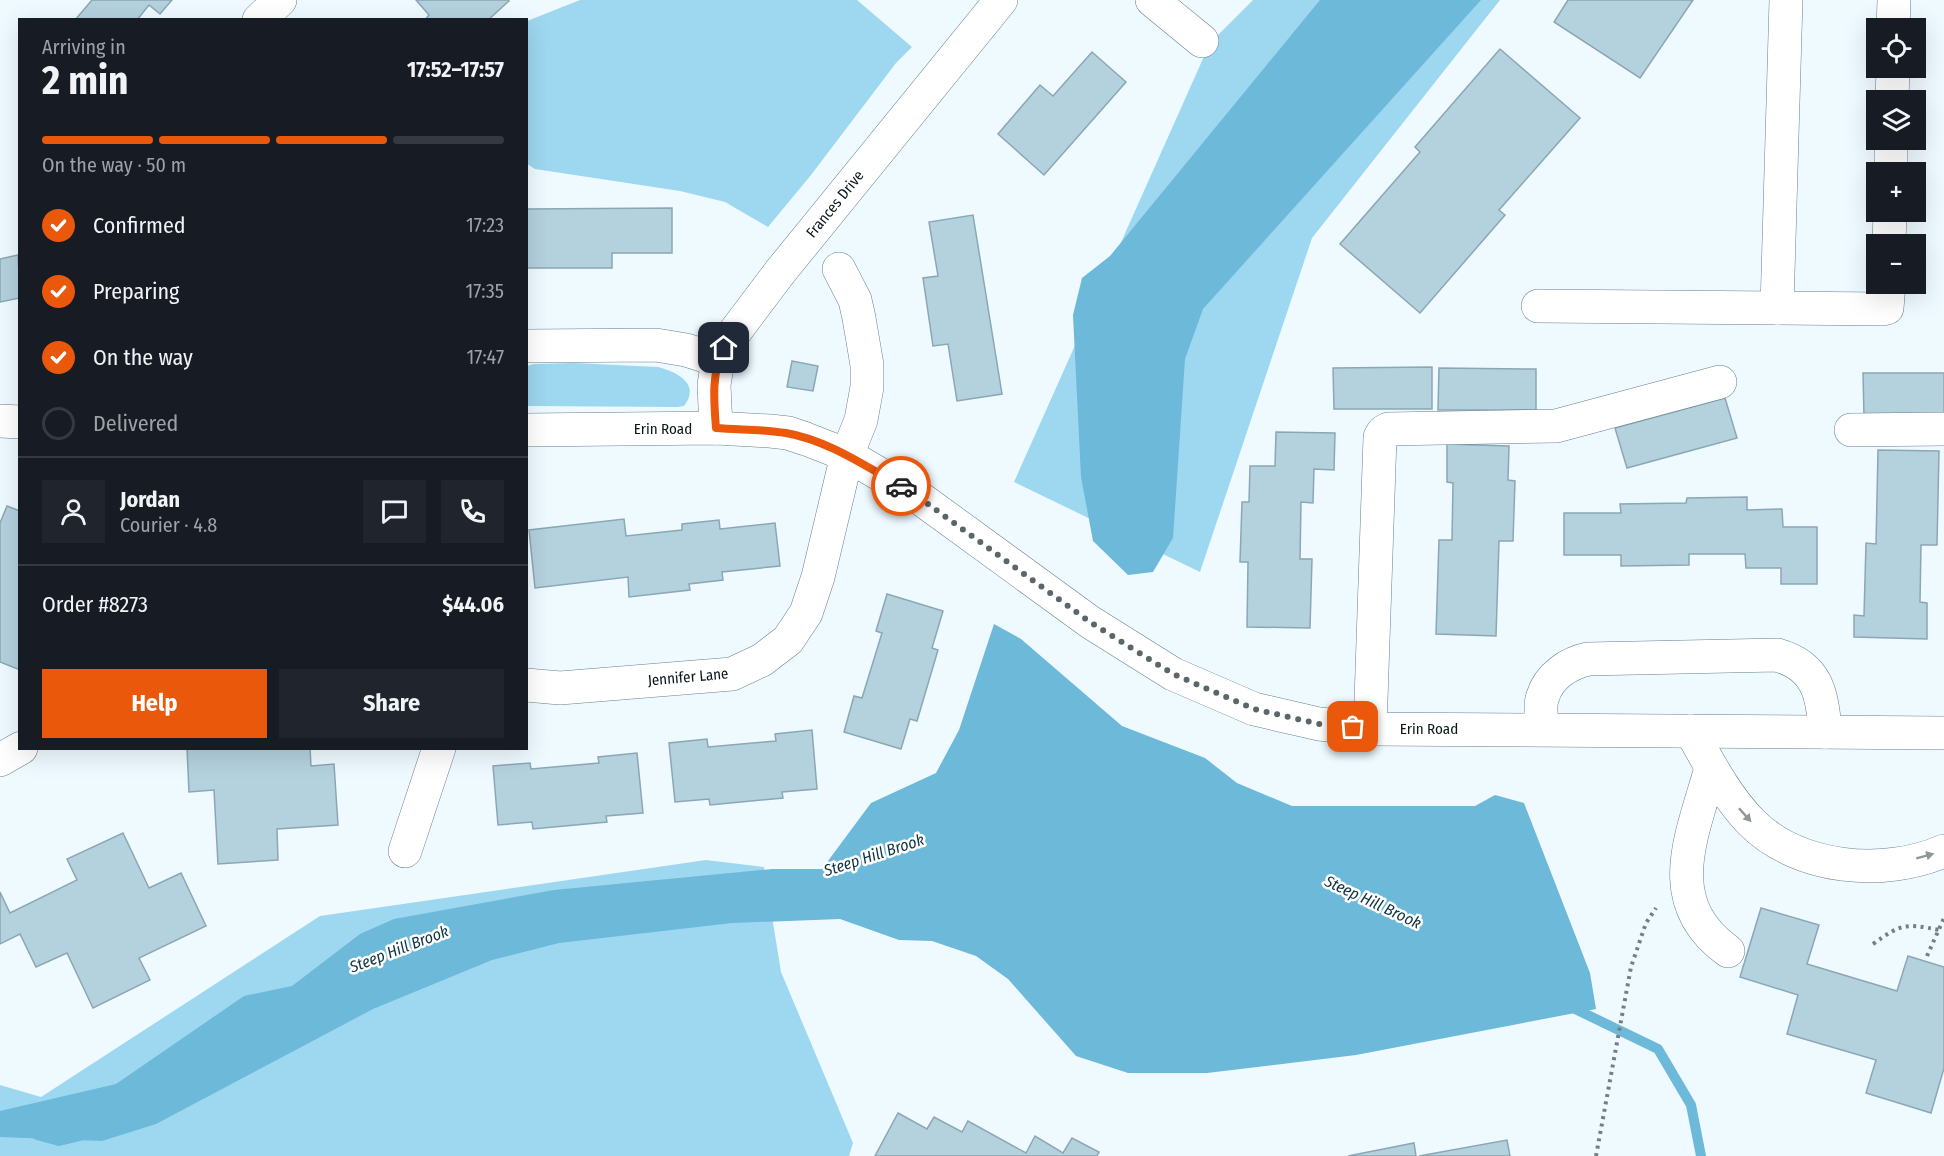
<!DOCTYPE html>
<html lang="en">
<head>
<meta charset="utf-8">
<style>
  :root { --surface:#171b24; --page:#20242c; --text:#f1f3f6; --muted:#9ea1a6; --line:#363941; --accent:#ea580c }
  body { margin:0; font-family:"Fira Sans Condensed",sans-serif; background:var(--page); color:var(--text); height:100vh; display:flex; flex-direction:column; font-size:22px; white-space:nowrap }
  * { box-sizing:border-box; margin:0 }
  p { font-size:20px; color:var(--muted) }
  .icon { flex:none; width:33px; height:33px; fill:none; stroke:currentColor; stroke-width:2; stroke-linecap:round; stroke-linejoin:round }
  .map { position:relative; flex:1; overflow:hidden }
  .details { position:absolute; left:18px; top:18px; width:510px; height:732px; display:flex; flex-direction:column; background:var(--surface); border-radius:0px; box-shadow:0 6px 24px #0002 }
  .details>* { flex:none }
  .buttons { position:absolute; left:1866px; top:18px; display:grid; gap:12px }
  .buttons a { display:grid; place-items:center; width:60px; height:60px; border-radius:0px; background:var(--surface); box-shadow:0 6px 24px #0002; font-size:30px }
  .pin { position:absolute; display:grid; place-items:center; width:51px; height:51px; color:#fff; margin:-26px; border-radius:12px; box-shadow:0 3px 9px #0006 }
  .courier { position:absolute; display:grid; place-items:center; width:60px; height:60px; margin:-30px; border:4px solid #ea580c; border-radius:50%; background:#fff; color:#222; box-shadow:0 2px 8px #0007 }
  .headline em { font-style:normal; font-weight:700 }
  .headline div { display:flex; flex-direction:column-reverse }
  .headline { display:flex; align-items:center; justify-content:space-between; height:102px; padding:0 24px }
  h1 { font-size:39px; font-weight:700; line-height:45px }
  .bar { display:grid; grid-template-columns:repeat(4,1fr); gap:9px 6px; align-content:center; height:72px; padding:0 24px }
  .bar i { height:8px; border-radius:4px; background:var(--line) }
  .bar .active { background:var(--accent) }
  .bar p { grid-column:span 4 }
  .line { display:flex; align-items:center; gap:15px; padding:0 24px; border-top:2px solid var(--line) }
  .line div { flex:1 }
  .round { display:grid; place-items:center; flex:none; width:63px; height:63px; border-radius:0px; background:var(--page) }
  ol { padding:0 24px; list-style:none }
  li { display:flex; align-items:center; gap:18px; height:66px }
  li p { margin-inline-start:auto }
  li .icon { padding:6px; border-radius:50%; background:var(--accent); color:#fff; stroke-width:4 }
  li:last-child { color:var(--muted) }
  li i { width:33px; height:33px; border:3px solid var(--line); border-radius:50% }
  .button { display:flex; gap:12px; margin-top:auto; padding:12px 24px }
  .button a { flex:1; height:69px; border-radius:0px; background:var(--accent); color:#fff; font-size:24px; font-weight:700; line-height:69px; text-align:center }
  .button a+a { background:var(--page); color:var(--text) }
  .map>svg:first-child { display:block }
  .green { fill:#9ed7f0 }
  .water { fill:#6db9d9 }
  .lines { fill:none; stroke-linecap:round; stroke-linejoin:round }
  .stream { stroke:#6db9d9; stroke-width:10 }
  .building { fill:#b4d1de; stroke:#8ba7b4; stroke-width:1.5 }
  .minor-casing { stroke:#66818d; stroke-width:34 }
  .path { stroke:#737f83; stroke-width:4; stroke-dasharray:3 4.5; stroke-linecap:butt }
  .minor { stroke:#fff; stroke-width:33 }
  .oneway { fill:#919698 }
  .done { stroke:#5a666a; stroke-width:6; stroke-dasharray:0 10.8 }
  .route { stroke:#ea580c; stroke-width:8 }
  .labels { text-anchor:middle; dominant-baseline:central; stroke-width:5; stroke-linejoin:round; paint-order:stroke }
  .street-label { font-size:15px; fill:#0b161a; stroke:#fff }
  .water-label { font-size:16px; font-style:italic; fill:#0d323f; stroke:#fff }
</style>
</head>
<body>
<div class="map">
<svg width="1944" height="1156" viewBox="0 0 1944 1156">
  <rect width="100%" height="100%" fill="#eefaff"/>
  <g class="green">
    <polygon points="580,0 857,0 912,47 896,63 811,175 768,227 725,202 680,191 535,169 527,164 527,21"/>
    <polygon points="1253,0 1500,0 1312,238 1200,572 1014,482 1210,43"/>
    <path d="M574,363L658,367C677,372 701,384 684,406L677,407L527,406V366L534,364Z"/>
    <polygon points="706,860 764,867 781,972 853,1143 849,1156 0,1156 0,1085 41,1097 320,916"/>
  </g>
  <g class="water">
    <polygon points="1320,0 1481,0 1203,309 1185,359 1173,538 1153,572 1128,575 1093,541 1081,477 1073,315 1082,278 1110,256"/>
    <polygon points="994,624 1021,639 1122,726 1205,758 1237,783 1292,806 1475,806 1495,795 1524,803 1590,973 1596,1009 1356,1055 1207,1073 1128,1073 1076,1056 1008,979 976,956 932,941 899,940 840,919 732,923 559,943 492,960 373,1009 156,1124 102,1141 0,1137 0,1111 116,1084 244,996 292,986 360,934 394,919 554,890 772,869 822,869 871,803 936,773 959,730"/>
  </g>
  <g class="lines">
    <g class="stream">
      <polyline points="1569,1006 1658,1049 1691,1105 1701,1156"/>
      <polyline points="37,1135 59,1141 80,1136"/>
    </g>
  </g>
  <g class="building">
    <polygon points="92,0 172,0 160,14 149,5 137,20 75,20"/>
    <polygon points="416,0 508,0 509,1 488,20 425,20 429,15"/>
    <polygon points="1568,0 1693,0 1640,78 1554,22"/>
    <polygon points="1500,49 1580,118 1499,210 1505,215 1420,313 1340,244 1420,152 1415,147"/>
    <polygon points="1092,52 1126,82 1044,175 998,134 1040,85 1053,96"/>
    <polygon points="672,208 672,253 612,253 612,268 526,268 526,209"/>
    <polygon points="973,215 1002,394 957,401 948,344 933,346 923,278 938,276 929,222"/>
    <polygon points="18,255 20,298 0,302 0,259"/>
    <polygon points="792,361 818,366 813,391 787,387"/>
    <polygon points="1432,367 1432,409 1334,409 1333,368"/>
    <polygon points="1439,368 1536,369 1536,410 1438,410"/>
    <polygon points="1863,373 1944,373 1944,417 1864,417"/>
    <polygon points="1725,398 1737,438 1627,468 1615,428"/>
    <polygon points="1276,432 1335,433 1334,470 1314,469 1313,503 1301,502 1300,559 1312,559 1310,628 1247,627 1248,562 1240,562 1242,502 1249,502 1250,466 1275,466"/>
    <polygon points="1447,444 1509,446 1508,480 1515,481 1513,541 1499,541 1496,636 1436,634 1439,540 1452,540 1453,483 1447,482"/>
    <polygon points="1878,450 1939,451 1937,545 1921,545 1920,602 1927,603 1927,639 1854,637 1854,615 1864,616 1866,543 1876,544"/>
    <polygon points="1747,497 1747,510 1782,509 1783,527 1817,527 1817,584 1781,584 1781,568 1746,568 1745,554 1689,554 1689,565 1621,566 1621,555 1564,555 1564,513 1621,513 1620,504 1686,503 1687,498"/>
    <polygon points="7,506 20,511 20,670 0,662 0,523"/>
    <polygon points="624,519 626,536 682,530 682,524 719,520 720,529 775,523 780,566 722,572 723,580 689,584 690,590 629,597 628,577 535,588 529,530"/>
    <polygon points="887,594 943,611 932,648 938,650 917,721 910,719 901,749 844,732 854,696 862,698 882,633 876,631"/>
    <polygon points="812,730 817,789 782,792 783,798 710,805 709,799 675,802 669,743 707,739 708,747 776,741 775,734"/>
    <polygon points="187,748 310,748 311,766 334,764 338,825 277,829 278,860 218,864 214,790 189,792"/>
    <polygon points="637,753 643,813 606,816 607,822 533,829 532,822 498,825 493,766 530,763 531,769 599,763 598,757"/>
    <polygon points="123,833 149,888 181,873 206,926 139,958 150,980 93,1008 67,953 36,967 20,934 0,944 0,892 10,913 77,880 67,859"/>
    <polygon points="1761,908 1819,925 1807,964 1897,991 1908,956 1944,967 1944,1068 1931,1113 1866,1093 1876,1060 1787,1034 1798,995 1740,977"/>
    <polygon points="898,1113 927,1129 934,1117 962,1132 968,1121 1026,1153 1035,1136 1063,1153 1072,1138 1099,1152 1097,1156 875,1156"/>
    <polygon points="1507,1140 1510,1156 1419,1156"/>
    <polygon points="1414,1143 1416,1156 1348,1156"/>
  </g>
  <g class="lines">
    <defs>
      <g id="minor">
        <polyline points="1152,0 1202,41"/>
        <polyline points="259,20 280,0"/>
        <polyline points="1893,28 1894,0"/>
        <polyline points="1892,100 1893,68"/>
        <polyline points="1891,172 1891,140"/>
        <polyline points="1889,244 1890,212"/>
        <polyline points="1538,306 1882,309 1887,308 1889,284"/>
        <polyline points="1777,308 1786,0"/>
        <polyline points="526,346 656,345 686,350 718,360"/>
        <polyline points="0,421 20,422"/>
        <polyline points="716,428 714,385 718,360 731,337 780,272 1001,0"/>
        <polyline points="526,430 716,428 770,431 788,433 806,439 847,455 917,496 1090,622 1173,674 1254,709 1319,724 1370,729 1944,733"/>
        <polyline points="1851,430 1944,429"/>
        <polyline points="526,685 560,688 732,674 762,660 788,640 806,613 818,577 847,455 861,420 867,387 867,365 859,318 855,300 839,269"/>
        <polyline points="1370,729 1380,437 1383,432 1388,429 1556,426 1720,382"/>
        <path d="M1542,729C1542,719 1539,705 1543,696C1549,676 1569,663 1588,659L1777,655C1817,666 1823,694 1825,732"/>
        <path d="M1691,731C1709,763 1725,795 1751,822C1799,870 1884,877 1944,851"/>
        <polyline points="0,760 21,748"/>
        <path d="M1711,768C1693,834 1659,901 1728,951"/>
        <polyline points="405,851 439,748"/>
      </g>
    </defs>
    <use href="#minor" class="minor-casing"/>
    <g class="path">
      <path d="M1873,944C1901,924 1905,923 1939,930"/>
      <polyline points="1927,956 1944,918"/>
      <polyline points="1596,1156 1631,967 1646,923 1656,908"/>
    </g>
    <use href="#minor" class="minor"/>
  </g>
  <defs><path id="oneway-solid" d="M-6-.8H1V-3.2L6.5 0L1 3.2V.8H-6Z" transform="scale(1.5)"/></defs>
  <g class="oneway">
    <use href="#oneway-solid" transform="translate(1745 815) rotate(48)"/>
    <use href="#oneway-solid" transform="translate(1925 856) rotate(-15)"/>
  </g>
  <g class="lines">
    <polyline class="done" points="901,486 917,496 1090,622 1173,674 1254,709 1319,724 1353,727"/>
    <path class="route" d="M724,348C711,373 714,401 716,428C739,430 763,429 786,433C827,440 865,466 901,486"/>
  </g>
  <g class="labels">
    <g class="street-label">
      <text transform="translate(835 204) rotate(-51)">Frances Drive</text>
      <text x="663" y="429">Erin Road</text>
      <text transform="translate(688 677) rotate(-5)">Jennifer Lane</text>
      <text x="1429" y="729">Erin Road</text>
    </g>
    <g class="water-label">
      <text transform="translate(874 855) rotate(-18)">Steep Hill Brook</text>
      <text transform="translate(1373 902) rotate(25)">Steep Hill Brook</text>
      <text transform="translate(399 949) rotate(-21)">Steep Hill Brook</text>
    </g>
  </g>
</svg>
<div class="buttons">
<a><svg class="icon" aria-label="locate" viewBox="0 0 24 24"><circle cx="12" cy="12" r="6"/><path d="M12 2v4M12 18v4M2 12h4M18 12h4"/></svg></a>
<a><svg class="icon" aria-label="layers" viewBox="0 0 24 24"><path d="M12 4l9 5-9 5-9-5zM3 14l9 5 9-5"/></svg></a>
<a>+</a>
<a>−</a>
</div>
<div class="pin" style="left:1353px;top:727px;background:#ea580c"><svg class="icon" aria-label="bag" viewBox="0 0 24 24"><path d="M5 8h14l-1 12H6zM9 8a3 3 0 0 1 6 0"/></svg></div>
<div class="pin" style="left:724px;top:348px;background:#1f2937"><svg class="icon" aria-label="home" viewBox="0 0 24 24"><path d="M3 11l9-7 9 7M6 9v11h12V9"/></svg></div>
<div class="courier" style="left:901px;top:486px"><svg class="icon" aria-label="car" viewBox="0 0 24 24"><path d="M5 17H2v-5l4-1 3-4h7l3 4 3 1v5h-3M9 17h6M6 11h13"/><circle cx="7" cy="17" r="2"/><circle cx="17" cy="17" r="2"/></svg></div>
<section class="details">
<div class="headline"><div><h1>2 min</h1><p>Arriving in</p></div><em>17:52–17:57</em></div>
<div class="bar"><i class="active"></i><i class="active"></i><i class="active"></i><i></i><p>On the way · 50 m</p></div>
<ol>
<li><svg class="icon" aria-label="check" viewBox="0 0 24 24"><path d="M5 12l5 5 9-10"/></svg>Confirmed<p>17:23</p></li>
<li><svg class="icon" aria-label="check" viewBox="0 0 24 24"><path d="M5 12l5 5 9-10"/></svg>Preparing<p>17:35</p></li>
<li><svg class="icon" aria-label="check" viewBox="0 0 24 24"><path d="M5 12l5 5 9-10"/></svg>On the way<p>17:47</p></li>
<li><i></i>Delivered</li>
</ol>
<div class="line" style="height:108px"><a class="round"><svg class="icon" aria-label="person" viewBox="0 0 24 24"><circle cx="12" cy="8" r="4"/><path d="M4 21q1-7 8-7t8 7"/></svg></a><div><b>Jordan</b><p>Courier · 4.8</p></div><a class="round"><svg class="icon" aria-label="chat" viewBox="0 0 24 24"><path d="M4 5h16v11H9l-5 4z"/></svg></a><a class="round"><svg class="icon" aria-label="phone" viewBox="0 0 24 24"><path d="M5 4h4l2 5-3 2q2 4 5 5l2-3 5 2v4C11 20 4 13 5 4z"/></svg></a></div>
<div class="line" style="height:78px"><div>Order #8273</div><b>$44.06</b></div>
<div class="button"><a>Help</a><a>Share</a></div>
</section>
</div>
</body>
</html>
